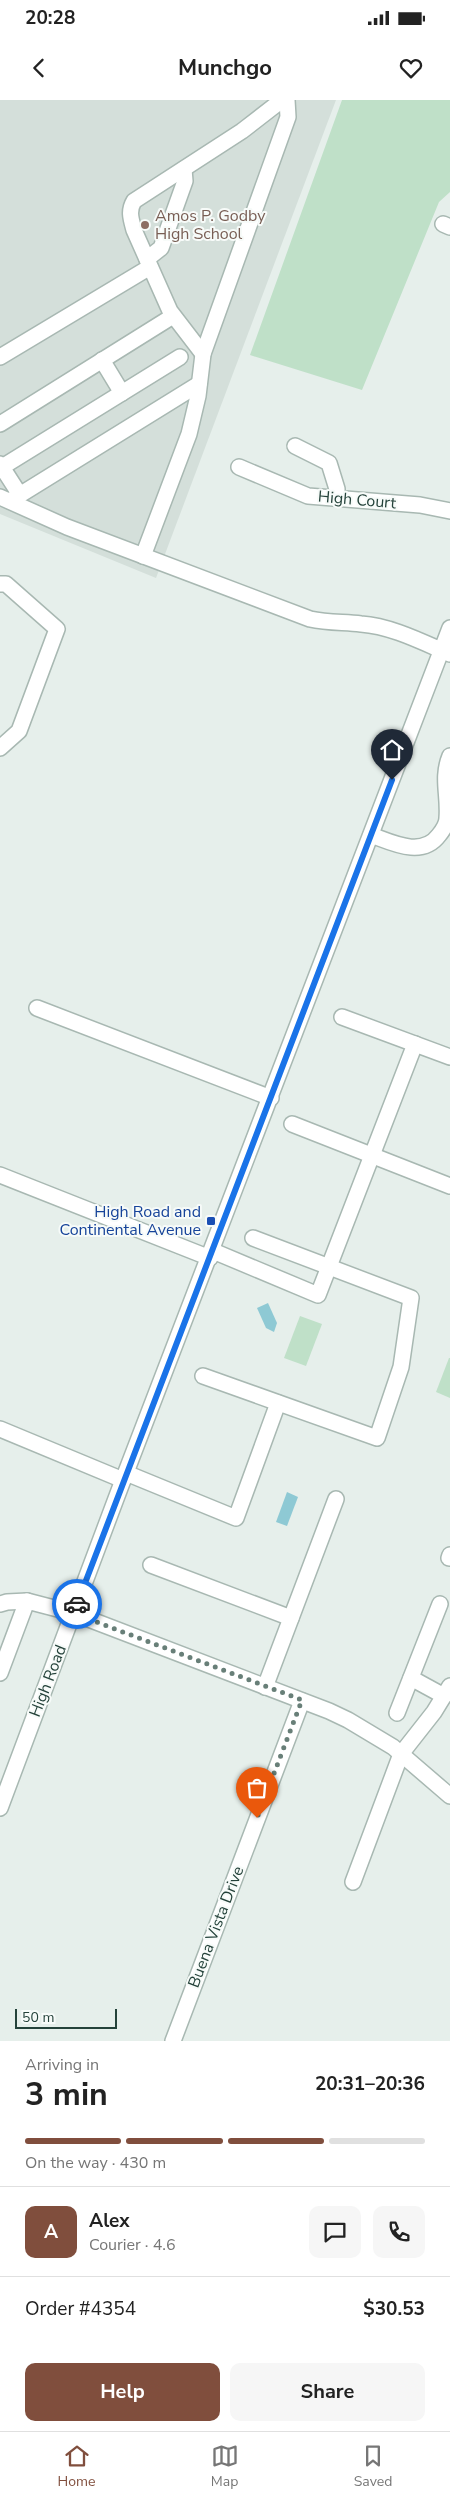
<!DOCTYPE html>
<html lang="en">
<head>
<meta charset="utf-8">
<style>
  :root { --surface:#fff; --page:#f6f6f6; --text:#222; --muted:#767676; --line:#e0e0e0; --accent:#804e3d }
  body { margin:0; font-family:"Nunito Sans",sans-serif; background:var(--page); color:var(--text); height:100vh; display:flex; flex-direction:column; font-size:19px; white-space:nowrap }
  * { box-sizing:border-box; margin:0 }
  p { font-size:16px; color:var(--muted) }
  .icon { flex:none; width:28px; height:28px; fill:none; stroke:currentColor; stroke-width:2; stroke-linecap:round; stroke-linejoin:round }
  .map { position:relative; height:1941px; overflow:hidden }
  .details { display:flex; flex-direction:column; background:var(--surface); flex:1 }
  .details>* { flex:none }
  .scale { position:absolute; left:15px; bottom:12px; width:102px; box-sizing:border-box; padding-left:5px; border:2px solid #24423a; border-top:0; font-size:14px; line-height:18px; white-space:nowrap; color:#24423a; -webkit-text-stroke:4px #f7fbf9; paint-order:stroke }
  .pin { position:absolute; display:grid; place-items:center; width:42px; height:42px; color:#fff; margin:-51px -21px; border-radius:50% 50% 50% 0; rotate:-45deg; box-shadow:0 0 5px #0007 }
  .pin .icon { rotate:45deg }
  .courier { position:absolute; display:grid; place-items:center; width:50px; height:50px; margin:-25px; border:4px solid #1a73e8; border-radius:50%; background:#fff; color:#222; box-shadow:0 1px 6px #0007 }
  .headline em { font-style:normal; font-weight:700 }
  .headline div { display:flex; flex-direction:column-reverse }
  .headline { display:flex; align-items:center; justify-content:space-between; height:85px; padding:0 25px }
  h1 { font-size:32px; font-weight:700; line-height:38px }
  .bar { display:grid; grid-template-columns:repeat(4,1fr); gap:8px 5px; align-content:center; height:60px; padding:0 25px }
  .bar i { height:6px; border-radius:4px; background:var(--line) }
  .bar .current { background:var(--accent) }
  .bar p { grid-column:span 4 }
  .line { display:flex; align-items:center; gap:12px; padding:0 25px; border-top:1px solid var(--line) }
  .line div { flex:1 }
  .round { display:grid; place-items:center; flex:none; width:52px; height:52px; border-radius:10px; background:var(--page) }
  .button { display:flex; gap:10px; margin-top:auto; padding:10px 25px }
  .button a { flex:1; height:58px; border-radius:10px; background:var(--accent); color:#fff; font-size:20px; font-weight:700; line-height:58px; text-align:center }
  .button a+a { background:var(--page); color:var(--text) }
  .status { display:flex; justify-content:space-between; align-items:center; height:35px; padding:0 25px; background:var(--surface); direction:ltr }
  .status svg { height:14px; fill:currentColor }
  header { display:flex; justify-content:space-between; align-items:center; height:65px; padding:0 25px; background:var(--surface); font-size:22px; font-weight:700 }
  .tab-bar { display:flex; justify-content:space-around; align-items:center; height:70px; border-top:1px solid var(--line); background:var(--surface); font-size:14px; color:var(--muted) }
  .tab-bar a { display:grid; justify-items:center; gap:2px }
  .tab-bar .current { color:var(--accent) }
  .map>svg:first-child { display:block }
  .built { fill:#d4dfda }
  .green { fill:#bfe0c8 }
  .water { fill:#8ec9d4 }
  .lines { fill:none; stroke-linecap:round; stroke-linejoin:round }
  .minor-casing { stroke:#a8b8b2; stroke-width:18 }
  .minor { stroke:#fff; stroke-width:15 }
  .done { stroke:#687f78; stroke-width:5; stroke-dasharray:0 9 }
  .route { stroke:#1a73e8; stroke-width:6 }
  .education-dot { fill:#8d6e63; stroke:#f7fbf9; stroke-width:2 }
  .transit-dot { fill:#1a4fb4; stroke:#f7fbf9; stroke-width:2 }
  .labels { text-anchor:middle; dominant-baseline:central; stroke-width:4; stroke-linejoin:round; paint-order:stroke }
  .education-label { font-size:16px; fill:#785e54; stroke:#f7fbf9; text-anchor:start }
  .street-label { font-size:16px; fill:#24423a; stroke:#f7fbf9 }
  .transit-label { font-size:16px; fill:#164399; stroke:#f7fbf9; text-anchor:end }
</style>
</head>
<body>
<div class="status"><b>20:28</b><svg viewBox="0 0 49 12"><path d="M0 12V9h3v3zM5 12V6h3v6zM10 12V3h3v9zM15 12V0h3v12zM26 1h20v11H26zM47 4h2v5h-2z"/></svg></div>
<header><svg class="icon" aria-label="back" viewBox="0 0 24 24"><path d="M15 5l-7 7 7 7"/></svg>Munchgo<svg class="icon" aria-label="heart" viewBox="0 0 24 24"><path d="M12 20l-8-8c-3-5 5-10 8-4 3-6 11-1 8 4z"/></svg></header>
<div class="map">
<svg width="450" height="1941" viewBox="0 0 450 1941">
  <rect width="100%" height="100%" fill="#e6efeb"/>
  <polygon class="built" points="0,0 336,0 156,478 0,414"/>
  <g class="green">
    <polygon points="342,0 450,0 450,92 439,102 362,290 250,255"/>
    <polygon points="300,1216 322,1224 306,1266 284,1258"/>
    <polygon points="449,1258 450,1258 450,1298 436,1292"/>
  </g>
  <g class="water">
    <polygon points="268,1203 277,1223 274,1232 266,1228 257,1208"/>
    <polygon points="287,1392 298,1397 287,1426 276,1422"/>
  </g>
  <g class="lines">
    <defs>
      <g id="minor">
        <polyline points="443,124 450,127"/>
        <polyline points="147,159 161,148 185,81 184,69"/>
        <path d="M203,254L170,211L134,130C131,119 128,111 134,101L242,31L282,0"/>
        <polyline points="0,257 150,167"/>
        <polyline points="102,260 122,293"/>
        <polyline points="0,324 173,216"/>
        <polyline points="295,346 329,363 337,389 337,397"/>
        <polyline points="0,364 20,395"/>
        <polyline points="2,367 180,257"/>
        <polyline points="239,367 308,396 420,405 450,411"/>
        <path d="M0,397L67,427L310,519C328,523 344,522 361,524C391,526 422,542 450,554"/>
        <polyline points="10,401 199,284"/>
        <polyline points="143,456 189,334 198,296 203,254 288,17 287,0"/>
        <polyline points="0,484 6,484 57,529 19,631 0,648"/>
        <path d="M371,735C393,743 422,758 439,735C443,730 447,724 447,718C449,695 441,678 450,656"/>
        <polyline points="37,908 271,998"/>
        <polyline points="342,917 450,957"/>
        <polyline points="292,1024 450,1086"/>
        <polyline points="0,1075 210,1158"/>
        <polyline points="213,1151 318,1195 415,944"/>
        <polyline points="203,1276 377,1338 401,1267 411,1198 253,1138"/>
        <polyline points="0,1329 123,1380"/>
        <polyline points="126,1373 236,1418 278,1303"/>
        <polyline points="449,1458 450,1455"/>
        <polyline points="151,1465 291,1518"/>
        <polyline points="0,1504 7,1502 27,1501 73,1513 329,1611 348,1620 393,1647 450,1696"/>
        <polyline points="0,1573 27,1501"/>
        <polyline points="411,1578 444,1596"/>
        <polyline points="265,1587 336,1399"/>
        <polyline points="397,1613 440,1504"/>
        <polyline points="0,1708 123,1380 450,528"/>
        <polyline points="353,1782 401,1654 434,1612 450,1586"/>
        <polyline points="173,1941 302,1601"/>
      </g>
    </defs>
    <use href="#minor" class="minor-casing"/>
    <use href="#minor" class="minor"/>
  </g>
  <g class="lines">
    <polyline class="done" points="77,1504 73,1513 302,1600 257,1718"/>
    <polyline class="route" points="77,1504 392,680"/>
  </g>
  <circle class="education-dot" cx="145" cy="125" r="5"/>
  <rect class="transit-dot" x="206" y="1116" width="10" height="10" rx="2.5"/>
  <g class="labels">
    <g class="education-label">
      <text x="155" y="116">Amos P. Godby<tspan x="155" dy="18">High School</tspan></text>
    </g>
    <g class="street-label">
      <text transform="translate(357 400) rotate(5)">High Court</text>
      <text transform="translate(48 1581) rotate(-69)">High Road</text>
      <text transform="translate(216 1827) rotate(-69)">Buena Vista Drive</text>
    </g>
    <g class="transit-label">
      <text x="201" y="1112">High Road and<tspan x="201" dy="18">Continental Avenue</tspan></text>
    </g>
  </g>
</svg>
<div class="scale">50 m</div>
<div class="pin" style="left:257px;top:1718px;background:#ea580c"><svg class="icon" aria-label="bag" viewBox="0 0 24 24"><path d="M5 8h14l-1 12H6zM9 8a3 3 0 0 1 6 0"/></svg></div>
<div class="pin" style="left:392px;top:680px;background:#1f2937"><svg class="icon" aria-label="home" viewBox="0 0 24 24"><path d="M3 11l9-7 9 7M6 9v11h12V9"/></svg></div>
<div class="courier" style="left:77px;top:1504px"><svg class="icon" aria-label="car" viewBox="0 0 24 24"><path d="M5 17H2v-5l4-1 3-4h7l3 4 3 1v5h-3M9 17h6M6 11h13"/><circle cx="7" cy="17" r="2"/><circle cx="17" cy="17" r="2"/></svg></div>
</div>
<section class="details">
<div class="headline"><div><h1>3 min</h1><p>Arriving in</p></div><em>20:31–20:36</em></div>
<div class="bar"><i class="current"></i><i class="current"></i><i class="current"></i><i></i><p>On the way · 430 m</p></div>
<div class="line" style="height:90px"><b class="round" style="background:var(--accent);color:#fff">A</b><div><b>Alex</b><p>Courier · 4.6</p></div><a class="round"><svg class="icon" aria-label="chat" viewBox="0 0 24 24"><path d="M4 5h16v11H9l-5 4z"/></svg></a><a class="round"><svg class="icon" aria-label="phone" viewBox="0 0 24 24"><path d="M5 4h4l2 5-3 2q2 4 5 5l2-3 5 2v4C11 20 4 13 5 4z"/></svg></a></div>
<div class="line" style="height:65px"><div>Order #4354</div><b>$30.53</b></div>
<div class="button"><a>Help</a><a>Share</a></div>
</section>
<nav class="tab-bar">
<a class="current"><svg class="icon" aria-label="home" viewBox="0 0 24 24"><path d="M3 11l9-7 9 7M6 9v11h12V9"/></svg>Home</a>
<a><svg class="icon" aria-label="map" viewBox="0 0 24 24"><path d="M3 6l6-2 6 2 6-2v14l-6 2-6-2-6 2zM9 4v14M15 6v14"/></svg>Map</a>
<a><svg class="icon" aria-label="saved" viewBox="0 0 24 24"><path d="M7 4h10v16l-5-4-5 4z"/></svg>Saved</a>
</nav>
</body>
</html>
